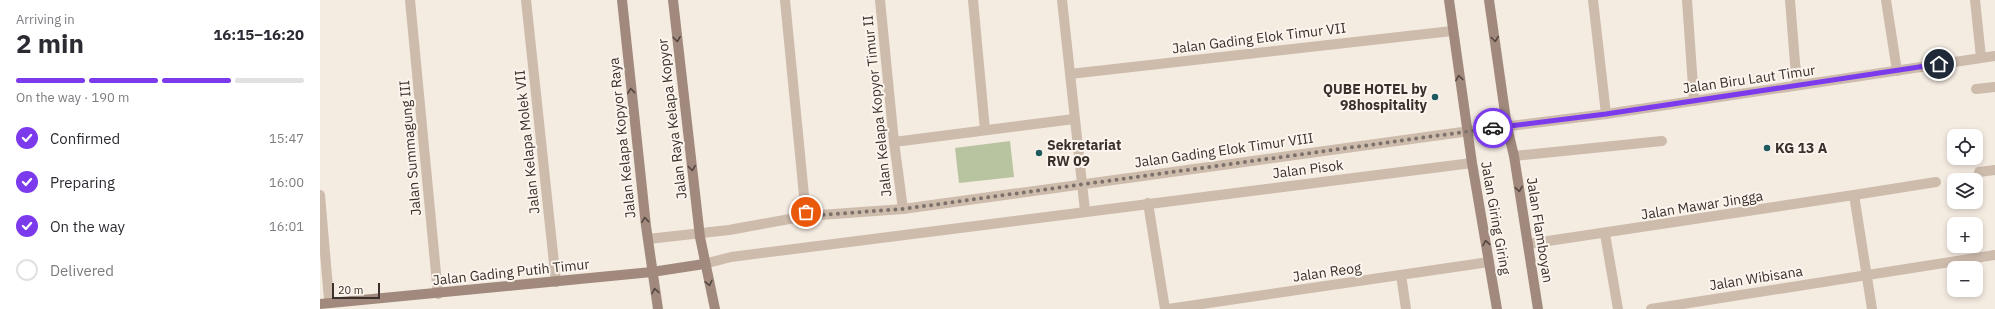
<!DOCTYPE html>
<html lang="en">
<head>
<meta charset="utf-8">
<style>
  :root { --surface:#fff; --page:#f7f7f7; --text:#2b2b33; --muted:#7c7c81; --line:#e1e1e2; --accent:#7c3aed }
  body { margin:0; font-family:"IBM Plex Sans",sans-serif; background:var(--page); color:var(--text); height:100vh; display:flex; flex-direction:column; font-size:15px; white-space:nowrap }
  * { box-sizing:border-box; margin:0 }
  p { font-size:13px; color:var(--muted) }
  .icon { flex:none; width:22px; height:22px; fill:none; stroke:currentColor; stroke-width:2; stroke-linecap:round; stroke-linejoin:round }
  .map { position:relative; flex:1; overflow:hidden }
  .side { display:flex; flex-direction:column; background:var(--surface); width:320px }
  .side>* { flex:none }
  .buttons { position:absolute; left:1627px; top:129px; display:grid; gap:8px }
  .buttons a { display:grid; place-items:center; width:36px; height:36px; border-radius:8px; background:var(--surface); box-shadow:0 2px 6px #0003; font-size:20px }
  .scale { position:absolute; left:12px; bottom:10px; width:48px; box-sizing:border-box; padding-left:4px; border:2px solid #3b302b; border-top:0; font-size:11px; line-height:14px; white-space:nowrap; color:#3b302b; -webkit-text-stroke:3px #fbf5ee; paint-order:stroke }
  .pin { position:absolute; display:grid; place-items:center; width:34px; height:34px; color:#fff; margin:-17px; border:2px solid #fff; border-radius:50%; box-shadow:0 1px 4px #0007 }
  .courier { position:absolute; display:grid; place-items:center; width:40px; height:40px; margin:-20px; border:3px solid #7c3aed; border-radius:50%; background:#fff; color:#222; box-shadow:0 1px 5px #0007 }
  .summary em { font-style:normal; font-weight:800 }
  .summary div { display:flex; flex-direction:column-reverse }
  .summary { display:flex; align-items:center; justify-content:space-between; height:68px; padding:0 16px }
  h1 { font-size:26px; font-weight:800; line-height:30px }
  .bar { display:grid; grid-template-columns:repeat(4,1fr); gap:6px 4px; align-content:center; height:48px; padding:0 16px }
  .bar i { height:5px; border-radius:3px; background:var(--line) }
  .bar .current { background:var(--accent) }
  .bar p { grid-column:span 4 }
  ol { padding:0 16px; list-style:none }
  li { display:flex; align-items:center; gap:12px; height:44px }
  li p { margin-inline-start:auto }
  li .icon { padding:4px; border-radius:50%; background:var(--accent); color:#fff; stroke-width:4 }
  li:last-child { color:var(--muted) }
  li i { width:22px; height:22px; border:2px solid var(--line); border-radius:50% }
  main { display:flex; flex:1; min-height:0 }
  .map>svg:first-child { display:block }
  .green { fill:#b8c4a0 }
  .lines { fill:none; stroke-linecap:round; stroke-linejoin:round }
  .street { stroke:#cdbbac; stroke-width:10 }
  .secondary { stroke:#a18a7d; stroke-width:10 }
  .oneway { stroke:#544640 }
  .done { stroke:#7c716b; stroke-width:4; stroke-dasharray:0 7.2 }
  .route { stroke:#7c3aed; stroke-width:5 }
  .poi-dot { fill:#1f5a5e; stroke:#fbf5ee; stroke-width:1.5 }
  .labels { text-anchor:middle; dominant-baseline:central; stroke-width:4; stroke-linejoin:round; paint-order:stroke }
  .street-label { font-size:14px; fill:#3b302b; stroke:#fbf5ee }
  .poi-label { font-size:14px; font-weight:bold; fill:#3b302b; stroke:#fbf5ee; text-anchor:start }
</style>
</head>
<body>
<main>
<section class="side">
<div class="summary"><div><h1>2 min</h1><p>Arriving in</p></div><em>16:15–16:20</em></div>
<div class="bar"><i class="current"></i><i class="current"></i><i class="current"></i><i></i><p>On the way · 190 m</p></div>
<ol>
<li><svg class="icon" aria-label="check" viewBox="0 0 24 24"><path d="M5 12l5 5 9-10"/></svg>Confirmed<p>15:47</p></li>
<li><svg class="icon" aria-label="check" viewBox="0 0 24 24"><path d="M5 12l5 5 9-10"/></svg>Preparing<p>16:00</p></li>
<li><svg class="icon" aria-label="check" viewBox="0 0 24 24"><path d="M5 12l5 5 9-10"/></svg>On the way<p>16:01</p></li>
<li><i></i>Delivered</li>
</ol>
</section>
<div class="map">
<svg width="1675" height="309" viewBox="0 0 1675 309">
  <rect width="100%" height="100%" fill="#f4ebe1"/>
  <polygon class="green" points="690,141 694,177 639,183 635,148"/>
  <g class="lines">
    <g class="street">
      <polyline points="90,0 118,294"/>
      <polyline points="206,0 236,282"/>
      <polyline points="465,0 486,216"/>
      <polyline points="560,0 574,142 583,209"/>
      <polyline points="653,0 665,130"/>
      <polyline points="742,0 765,211"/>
      <polyline points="1273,0 1286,114"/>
      <polyline points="1367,0 1374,101"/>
      <polyline points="1470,0 1475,63 1478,85"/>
      <polyline points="1566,0 1577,71"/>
      <polyline points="1655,0 1661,57"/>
      <polyline points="750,74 1132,31"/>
      <polyline points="1656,89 1675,87"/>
      <polyline points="574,142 754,119"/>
      <polyline points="1194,156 1342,141"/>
      <polyline points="1659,172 1675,170"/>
      <polyline points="0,195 9,299 12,302"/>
      <polyline points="1534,195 1616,182"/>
      <polyline points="828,203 845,309"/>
      <polyline points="1285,234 1298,309"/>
      <polyline points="328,239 409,230 486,216 583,209 1135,133 1286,114 1675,56"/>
      <polyline points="1208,244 1534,195 1552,309"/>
      <polyline points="384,264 411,257 1152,163"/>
      <polyline points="1081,275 1086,309"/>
      <polyline points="848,309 1169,262"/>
      <polyline points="1331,309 1675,255"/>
    </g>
    <g class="secondary">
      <polyline points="302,0 326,226 338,309"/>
      <polyline points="353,0 380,237 395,309"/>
      <polyline points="1129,0 1152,163 1177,309"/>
      <polyline points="1169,0 1187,127 1194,156 1218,309"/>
      <polyline points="0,304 332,272 384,264"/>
    </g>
  </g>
  <defs><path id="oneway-chevron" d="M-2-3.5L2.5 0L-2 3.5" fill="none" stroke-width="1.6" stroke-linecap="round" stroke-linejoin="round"/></defs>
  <g class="oneway">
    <use href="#oneway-chevron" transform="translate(357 39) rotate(83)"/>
    <use href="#oneway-chevron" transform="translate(1175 39) rotate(82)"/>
    <use href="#oneway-chevron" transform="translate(1139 78) rotate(-99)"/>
    <use href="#oneway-chevron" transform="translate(311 91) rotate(-96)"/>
    <use href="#oneway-chevron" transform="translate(372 168) rotate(83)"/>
    <use href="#oneway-chevron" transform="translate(1199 189) rotate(81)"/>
    <use href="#oneway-chevron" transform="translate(325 220) rotate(-96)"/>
    <use href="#oneway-chevron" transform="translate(1166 243) rotate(-100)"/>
    <use href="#oneway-chevron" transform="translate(389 283) rotate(77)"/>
    <use href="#oneway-chevron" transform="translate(335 291) rotate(-100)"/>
  </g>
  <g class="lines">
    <polyline class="done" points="486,212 486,216 583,209 1173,128"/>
    <polyline class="route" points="1173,128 1286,114 1619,64"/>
  </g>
  <g class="poi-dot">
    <circle cx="1115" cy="97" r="4"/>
    <circle cx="1447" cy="148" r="4"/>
    <circle cx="719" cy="153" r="4"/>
  </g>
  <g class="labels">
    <g class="street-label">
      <text transform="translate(939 38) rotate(-7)">Jalan Gading Elok Timur VII</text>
      <text transform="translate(1429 79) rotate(-8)">Jalan Biru Laut Timur</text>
      <text transform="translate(557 106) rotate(-96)">Jalan Kelapa Kopyor Timur II</text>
      <text transform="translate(352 119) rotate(-97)">Jalan Raya Kelapa Kopyor</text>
      <text transform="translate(302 138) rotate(-96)">Jalan Kelapa Kopyor Raya</text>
      <text transform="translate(207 142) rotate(-96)">Jalan Kelapa Molek VII</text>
      <text transform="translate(90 148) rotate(-95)">Jalan Summagung III</text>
      <text transform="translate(904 150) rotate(-8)">Jalan Gading Elok Timur VIII</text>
      <text transform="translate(988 169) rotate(-7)">Jalan Pisok</text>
      <text transform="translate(1382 205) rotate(-9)">Jalan Mawar Jingga</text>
      <text transform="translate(1176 218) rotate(80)">Jalan Giring Giring</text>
      <text transform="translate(1220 230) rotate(81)">Jalan Flamboyan</text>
      <text transform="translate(191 272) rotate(-6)">Jalan Gading Putih Timur</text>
      <text transform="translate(1007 272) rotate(-8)">Jalan Reog</text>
      <text transform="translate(1436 278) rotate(-9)">Jalan Wibisana</text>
    </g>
    <g class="poi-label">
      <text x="1107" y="89" text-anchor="end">QUBE HOTEL by<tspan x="1107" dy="16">98hospitality</tspan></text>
      <text x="727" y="145">Sekretariat<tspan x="727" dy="16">RW 09</tspan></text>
      <text x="1455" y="148">KG 13 A</text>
    </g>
  </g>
</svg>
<div class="buttons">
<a><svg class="icon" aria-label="locate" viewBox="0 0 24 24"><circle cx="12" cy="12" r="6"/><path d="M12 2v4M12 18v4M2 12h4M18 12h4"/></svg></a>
<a><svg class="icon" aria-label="layers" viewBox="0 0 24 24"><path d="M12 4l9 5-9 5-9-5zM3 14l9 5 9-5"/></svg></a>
<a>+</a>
<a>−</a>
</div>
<div class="scale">20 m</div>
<div class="pin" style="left:486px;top:212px;background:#ea580c"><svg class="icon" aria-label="bag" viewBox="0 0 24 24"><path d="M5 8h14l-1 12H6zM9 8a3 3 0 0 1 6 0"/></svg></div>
<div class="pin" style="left:1619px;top:64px;background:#1f2937"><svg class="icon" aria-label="home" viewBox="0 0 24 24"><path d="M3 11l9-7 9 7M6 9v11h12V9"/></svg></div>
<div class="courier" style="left:1173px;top:128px"><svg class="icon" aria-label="car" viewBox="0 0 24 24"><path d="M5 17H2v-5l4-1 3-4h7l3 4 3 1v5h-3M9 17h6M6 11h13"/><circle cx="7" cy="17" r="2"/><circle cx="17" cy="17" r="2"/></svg></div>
</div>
</main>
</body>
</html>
